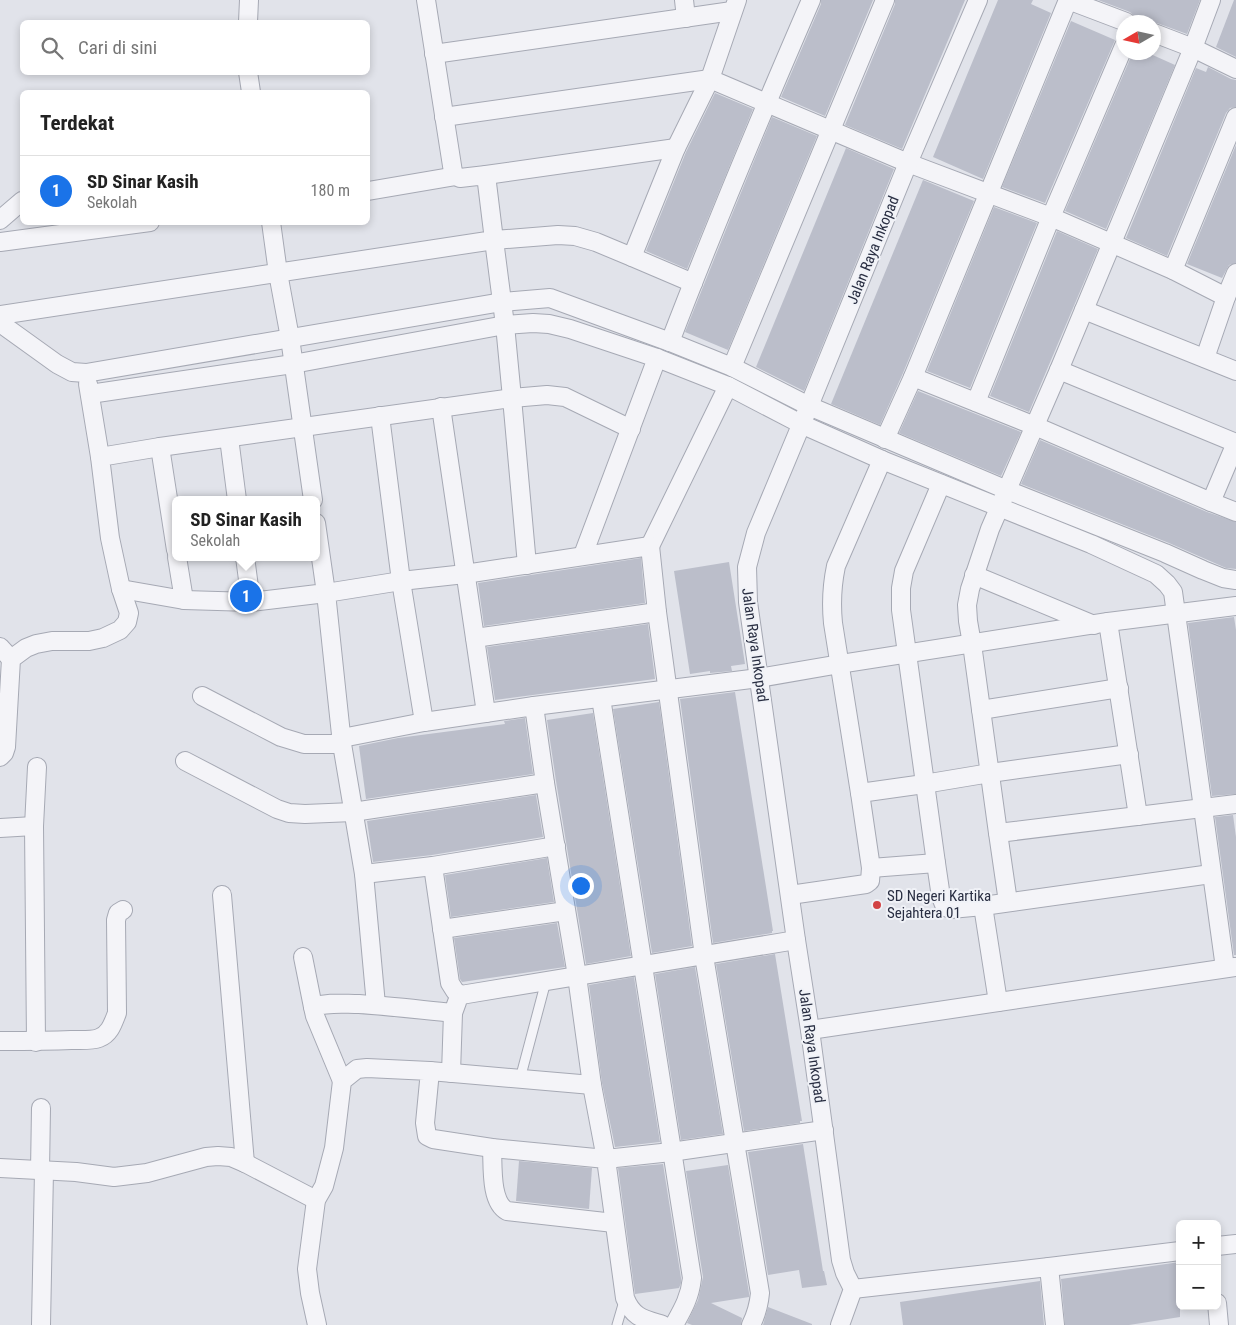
<!DOCTYPE html>
<html lang="id">
<meta charset="utf-8">
<style>
:root{--surface:#fff;--page:#f2f2f2;--text:#222;--muted:#767676;--line:#e0e0e0;--accent:#1a73e8}
body{margin:0;font-family:"Roboto Condensed",sans-serif;background:var(--page);color:var(--text)}
.controls{position:absolute;right:15px;bottom:15px;display:grid;overflow:hidden;border-radius:8px;box-shadow:0 2px 8px #0003}
.controls button{width:45px;height:45px;display:grid;place-items:center;padding:0;border:0;border-bottom:1px solid var(--line);background:var(--surface);color:var(--text);font:25px sans-serif}
.compass{position:absolute;left:1116px;top:15px;width:45px;height:45px;border-radius:50%;background:var(--surface);box-shadow:0 2px 8px #0003;rotate:261deg}
.you{position:absolute;left:580px;top:885px;width:18px;height:18px;margin:-12px;border:4px solid #fff;border-radius:50%;background:#1a73e8;box-shadow:0 0 0 8px #1a73e833}
.badge{display:grid;place-items:center;width:32px;height:32px;border-radius:50%;background:var(--accent);color:#fff;font-size:16px;font-weight:700}
.pin{position:absolute;translate:-50% -50%;border:2px solid #fff;box-shadow:0 1px 5px #0006}
.popup{position:absolute;left:172px;top:496px;width:148px;height:65px;box-sizing:border-box;display:grid;place-content:center;border-radius:8px;background:var(--surface);filter:drop-shadow(0 1px 4px #0005);font-size:16px;white-space:nowrap;color:var(--muted)}
.popup b{font-size:19px;color:var(--text)}
.popup::after{content:'';position:absolute;left:50%;top:100%;margin-left:-10px;border:10px solid transparent;border-top-color:var(--surface)}
.list{margin:0;padding:0;list-style:none}
h2{display:flex;justify-content:space-between;align-items:center;height:65px;margin:0;padding:0 20px;font-size:21px}
h2 small{font-size:16px;font-weight:400;color:var(--muted)}
.list li{display:grid;grid-template-columns:32px 1fr auto;gap:15px;align-items:center;box-sizing:border-box;height:70px;padding:0 20px;border-top:1px solid var(--line)}
.list b{display:block;font-size:19px;white-space:nowrap}
.list p{margin:0;font-size:16px;white-space:nowrap;color:var(--muted)}
.list em{font-size:16px;font-style:normal;color:var(--muted)}
.icon{flex:none;width:28px;height:28px;fill:none;stroke:currentColor;stroke-width:2;stroke-linecap:round;stroke-linejoin:round}
.map{position:relative;flex:none;width:1236px;height:1325px;overflow:hidden}
.search{position:absolute;background:var(--surface);box-shadow:0 2px 8px #0003;left:20px;top:20px;width:350px;height:55px;display:flex;align-items:center;gap:12px;box-sizing:border-box;padding:0 18px;border-radius:8px;color:var(--muted);font-size:19px}
.panel{position:absolute;background:var(--surface);box-shadow:0 2px 8px #0003;left:20px;top:90px;width:350px;height:135px;border-radius:8px}
.map>svg:first-child{display:block}
.building{fill:#bbbeca}
.lines{fill:none;stroke-linecap:round;stroke-linejoin:round}
.lane-casing{stroke:#a6a9b4;stroke-width:11}
.street-casing{stroke:#a6a9b4;stroke-width:20}
.lane{stroke:#f4f4f8;stroke-width:9}
.street{stroke:#f4f4f8;stroke-width:18}
.poi-dot{fill:#d24344;stroke:#f0f2f7;stroke-width:2}
.labels{text-anchor:middle;stroke-width:4;stroke-linejoin:round;paint-order:stroke}
.street-label{font-size:15px;fill:#292e42;stroke:#f0f2f7}
.poi-label{font-size:15px;fill:#292e42;stroke:#f0f2f7;text-anchor:start}
</style>
<div class="map">
<svg width="1236" height="1325" viewBox="0 0 1236 1325">
<rect width="100%" height="100%" fill="#e1e3ea"/>
<!-- building -->
<g class="building">
<path d="M 821,0 L 873,0 L 825,116 L 781,97 L 821,4 Z"/>
<path d="M 895,0 L 965,0 L 902,149 L 845,125 L 895,4 Z"/>
<path d="M 998,0 L 1033,0 L 1031,4 L 1051,13 L 983,179 L 933,157 Z"/>
<path d="M 1098,0 L 1200,0 L 1187,34 L 1157,23 L 1139,22 L 1136,22 L 1134,16 L 1130,12 Z"/>
<path d="M 1234,0 L 1236,0 L 1236,57 L 1216,47 Z"/>
<path d="M 1071,21 L 1115,40 L 1045,203 L 1002,187 Z"/>
<path d="M 1133,52 L 1146,52 L 1175,65 L 1106,229 L 1065,211 Z"/>
<path d="M 1208,67 L 1231,79 L 1236,80 L 1236,107 L 1230,108 L 1226,113 L 1167,256 L 1126,238 L 1196,68 L 1206,72 Z"/>
<path d="M 715,93 L 753,109 L 687,269 L 646,251 L 686,152 Z"/>
<path d="M 772,117 L 817,136 L 728,350 L 685,332 L 731,217 Z"/>
<path d="M 1236,145 L 1236,263 L 1229,265 L 1222,278 L 1187,264 Z"/>
<path d="M 846,148 L 894,169 L 804,391 L 756,367 Z"/>
<path d="M 923,180 L 974,201 L 903,373 L 880,425 L 831,404 Z"/>
<path d="M 994,207 L 1037,223 L 970,388 L 927,371 Z"/>
<path d="M 1057,231 L 1098,249 L 1029,412 L 990,396 Z"/>
<path d="M 918,391 L 1021,432 L 1001,476 L 899,433 Z"/>
<path d="M 1040,440 L 1207,512 L 1236,522 L 1236,569 L 1226,568 L 1169,543 L 1021,484 Z"/>
<path d="M 641,558 L 645,603 L 484,626 L 478,583 Z"/>
<path d="M 729,562 L 745,664 L 731,666 L 732,671 L 710,673 L 710,671 L 690,674 L 674,571 Z"/>
<path d="M 1234,617 L 1236,630 L 1236,794 L 1212,796 L 1188,623 Z"/>
<path d="M 648,624 L 655,679 L 495,700 L 487,647 Z"/>
<path d="M 735,692 L 773,931 L 772,931 L 772,933 L 713,943 L 680,699 Z"/>
<path d="M 659,702 L 692,946 L 652,953 L 613,709 Z"/>
<path d="M 593,713 L 631,956 L 586,964 L 556,781 L 547,720 Z"/>
<path d="M 525,718 L 533,774 L 366,799 L 359,746 L 398,738 L 505,724 L 504,721 Z"/>
<path d="M 536,795 L 543,837 L 432,855 L 373,862 L 367,821 Z"/>
<path d="M 1233,815 L 1236,837 L 1236,955 L 1234,955 L 1215,817 Z"/>
<path d="M 547,858 L 554,902 L 451,917 L 445,875 Z"/>
<path d="M 557,923 L 565,967 L 462,982 L 460,979 L 454,938 Z"/>
<path d="M 775,954 L 802,1121 L 800,1121 L 800,1123 L 744,1131 L 716,964 Z"/>
<path d="M 695,967 L 723,1134 L 681,1140 L 655,974 Z"/>
<path d="M 634,977 L 660,1142 L 615,1147 L 602,1083 L 589,985 Z"/>
<path d="M 803,1144 L 823,1271 L 824,1271 L 827,1285 L 802,1288 L 799,1270 L 768,1275 L 748,1152 Z"/>
<path d="M 519,1161 L 592,1168 L 589,1209 L 516,1201 Z"/>
<path d="M 663,1164 L 681,1278 L 681,1283 L 679,1288 L 635,1294 L 618,1168 Z"/>
<path d="M 728,1165 L 749,1293 L 749,1297 L 711,1303 L 742,1318 L 741,1325 L 692,1325 L 687,1323 L 698,1300 L 703,1277 L 686,1171 Z"/>
<path d="M 1180,1262 L 1180,1317 L 1129,1325 L 1065,1325 L 1061,1279 Z"/>
<path d="M 1040,1281 L 1044,1325 L 903,1325 L 900,1302 Z"/>
<path d="M 768,1307 L 812,1324 L 812,1325 L 763,1325 Z"/>
</g>
<g class="lines">
<!-- lane casing -->
<g class="lane-casing">
<g id="lane">
<path d="M 520,1079 L 546,981"/>
<path d="M 617,1325 L 624,1301"/>
</g>
</g>
<!-- street casing -->
<g class="street-casing">
<g id="street">
<path d="M 684,0 L 686,18"/>
<path d="M 1068,0 L 1126,22"/>
<path d="M 248,22 L 249,0"/>
<path d="M 1154,33 L 1193,48 L 1236,69"/>
<path d="M 434,54 L 732,11"/>
<path d="M 248,72 L 251,92"/>
<path d="M 444,117 L 710,79 L 908,163 L 1051,217 L 1173,270 L 1226,297"/>
<path d="M 486,175 L 676,148"/>
<path d="M 368,191 L 456,176"/>
<path d="M 0,220 L 22,201"/>
<path d="M 271,222 L 278,273 L 290,338 L 313,500"/>
<path d="M 0,242 L 150,222"/>
<path d="M 632,257 L 693,283"/>
<path d="M 1173,270 L 1236,117"/>
<path d="M 1084,310 L 1236,371"/>
<path d="M 0,315 L 494,240 L 486,175 L 460,178 L 456,176 L 453,172 L 426,0"/>
<path d="M 0,323 L 57,364 L 72,372 L 86,373 L 502,302 L 550,298 L 670,342 L 732,367 L 809,406 L 1007,490 L 1165,553 L 1203,570 L 1223,578 L 1236,580"/>
<path d="M 670,342 C 714,227 762,113 811,0"/>
<path d="M 1205,358 L 1226,297 L 1236,273"/>
<path d="M 732,367 L 885,0"/>
<path d="M 1059,370 L 1236,443"/>
<path d="M 913,377 L 1035,426 L 1211,502 L 1236,512"/>
<path d="M 88,384 L 100,457"/>
<path d="M 90,394 L 293,364 L 505,325 L 533,323 L 549,324 L 570,329 L 657,358 L 728,386 L 801,424 L 882,460 L 1091,544 L 1156,574 L 1167,584 L 1173,592 L 1203,808 L 1225,968"/>
<path d="M 976,402 L 1051,217 L 1124,46"/>
<path d="M 441,407 L 486,713"/>
<path d="M 380,416 L 401,581 L 424,722"/>
<path d="M 631,429 L 565,397 L 547,395 L 512,398 L 505,325 L 494,240 L 558,235 L 575,236 L 596,242 L 632,257 L 676,148 L 710,79 L 737,0"/>
<path d="M 229,438 L 237,500"/>
<path d="M 885,439 L 913,377 L 1068,0"/>
<path d="M 160,447 L 176,550"/>
<path d="M 941,484 L 904,571 L 901,588 L 901,610 L 936,863 L 941,897 L 945,907 L 951,909 L 983,906 L 1211,874"/>
<path d="M 1211,502 L 1236,443"/>
<path d="M 650,546 L 728,386"/>
<path d="M 583,555 L 657,358"/>
<path d="M 177,557 L 184,600"/>
<path d="M 245,557 L 251,602"/>
<path d="M 974,575 L 1094,625"/>
<path d="M 121,589 L 184,600 L 251,602 L 326,593 L 316,523"/>
<path d="M 1108,622 L 1138,816"/>
<path d="M 475,638 L 657,612"/>
<path d="M 0,647 L 11,659"/>
<path d="M 202,696 L 281,737 L 304,744 L 342,744"/>
<path d="M 601,698 L 692,1278 C 690,1297 683,1309 674,1325"/>
<path d="M 534,706 L 759,678 L 840,664 L 1108,622 L 1236,606"/>
<path d="M 981,710 L 1119,688"/>
<path d="M 342,738 L 424,722 L 534,706 L 545,783 L 577,976 L 592,1085 L 606,1159 L 671,1152 L 824,1130"/>
<path d="M 0,757 L 4,753 L 6,747 L 11,659 L 26,648 L 36,644 L 52,641 L 89,641 L 103,638 L 120,630 L 127,622 L 129,613 L 121,589 L 110,538 L 100,457 L 160,447 L 512,398 L 527,565"/>
<path d="M 185,761 L 277,809 L 289,813 L 305,814 L 353,812 L 545,783"/>
<path d="M 860,793 L 833,623 C 831,603 832,585 836,566 L 882,460"/>
<path d="M 0,828 L 34,826"/>
<path d="M 998,833 L 1236,804"/>
<path d="M 433,866 L 450,983 L 455,991 L 461,995 L 796,940"/>
<path d="M 871,868 L 936,863"/>
<path d="M 364,874 L 433,866 L 556,846"/>
<path d="M 222,895 L 245,1163"/>
<path d="M 790,895 L 866,884 L 870,881 L 871,868 L 860,793 L 924,784 L 990,773 L 1129,754"/>
<path d="M 1008,902 L 998,833 L 972,644 L 968,621 L 967,605 L 970,589 L 990,529 L 1059,370 L 1193,48 L 1211,0"/>
<path d="M 983,906 L 998,1002"/>
<path d="M 442,929 L 566,911"/>
<path d="M 303,957 L 313,1007"/>
<path d="M 376,1005 L 364,874 L 342,744 L 326,593 L 401,581 L 465,574 L 650,546 L 657,612 L 704,956 L 760,1293 C 759,1304 756,1315 751,1325"/>
<path d="M 810,1030 L 1235,967"/>
<path d="M 0,1041 C 24,1041 48,1041 71,1040 C 80,1040 91,1041 99,1038 C 110,1034 113,1023 117,1013 L 116,920 L 118,913 L 123,910"/>
<path d="M 36,1042 L 34,826 L 37,767"/>
<path d="M 430,1071 L 592,1085"/>
<path d="M 451,1073 L 453,1013 L 457,1002"/>
<path d="M 342,1081 L 315,1016 L 313,1007 C 328,1002 343,1004 359,1004 C 390,1006 422,1010 453,1013"/>
<path d="M 492,1148 C 493,1165 490,1202 507,1211 L 614,1223"/>
<path d="M 0,1168 L 76,1172 L 114,1177 L 147,1173 L 206,1157 L 218,1156 L 231,1157 L 245,1163 L 316,1200"/>
<path d="M 40,1171 L 41,1108"/>
<path d="M 1217,1246 L 1236,1244"/>
<path d="M 1049,1267 L 1055,1325"/>
<path d="M 853,1289 L 1049,1267 L 1180,1251"/>
<path d="M 1217,1303 L 1219,1325"/>
<path d="M 41,1325 L 44,1171"/>
<path d="M 317,1325 L 310,1293 L 307,1269 L 316,1200 L 324,1186 L 334,1148 L 342,1081 L 357,1069 L 367,1068 L 430,1071 L 425,1123 L 427,1136 L 433,1139 L 492,1148 L 606,1159 L 625,1298 C 633,1318 644,1319 663,1325"/>
<path d="M 840,1325 L 853,1289 L 845,1273 L 841,1260 L 810,1030 L 796,940 L 748,602 L 747,567 L 756,533 L 809,406 L 908,163 L 978,0"/>
</g>
</g>
<!-- lane -->
<use href="#lane" class="lane"/>
<!-- street -->
<use href="#street" class="street"/>
</g>
<!-- markers -->
<circle class="poi-dot" cx="877" cy="905" r="5"/>
<g class="labels">
<!-- street labels -->
<g class="street-label">
<text transform="translate(873 250) rotate(-68)" y="5">Jalan Raya Inkopad</text>
<text transform="translate(755 645) rotate(82)" y="5">Jalan Raya Inkopad</text>
<text transform="translate(812 1046) rotate(82)" y="5">Jalan Raya Inkopad</text>
</g>
<!-- poi labels -->
<g class="poi-label">
<text x="887" y="901">SD Negeri Kartika<tspan x="887" dy="17">Sejahtera 01</tspan></text>
</g>
</g>
</svg>
<div class="controls">
<button>+</button>
<button>−</button>
</div>
<svg class="compass" viewBox="-18 -18 36 36"><path d="M0-13l5 13h-10z" fill="#e53935"/><path d="M0 13l5-13h-10z" fill="#767676"/></svg>
<div class="you"></div>
<div class="pin badge" style="left:246px;top:596px">1</div>
<div class="popup"><b>SD Sinar Kasih</b>Sekolah</div>
<div class="search"><svg class="icon" aria-label="search" viewBox="0 0 24 24"><circle cx="10" cy="10" r="6"/><path d="M15 15l6 6"/></svg>Cari di sini</div>
<section class="panel">
<h2>Terdekat<small></small></h2>
<ul class="list">
<li><span class="badge">1</span><div><b>SD Sinar Kasih</b><p>Sekolah</p></div><em>180 m</em></li>
</ul>
</section>
</div>
